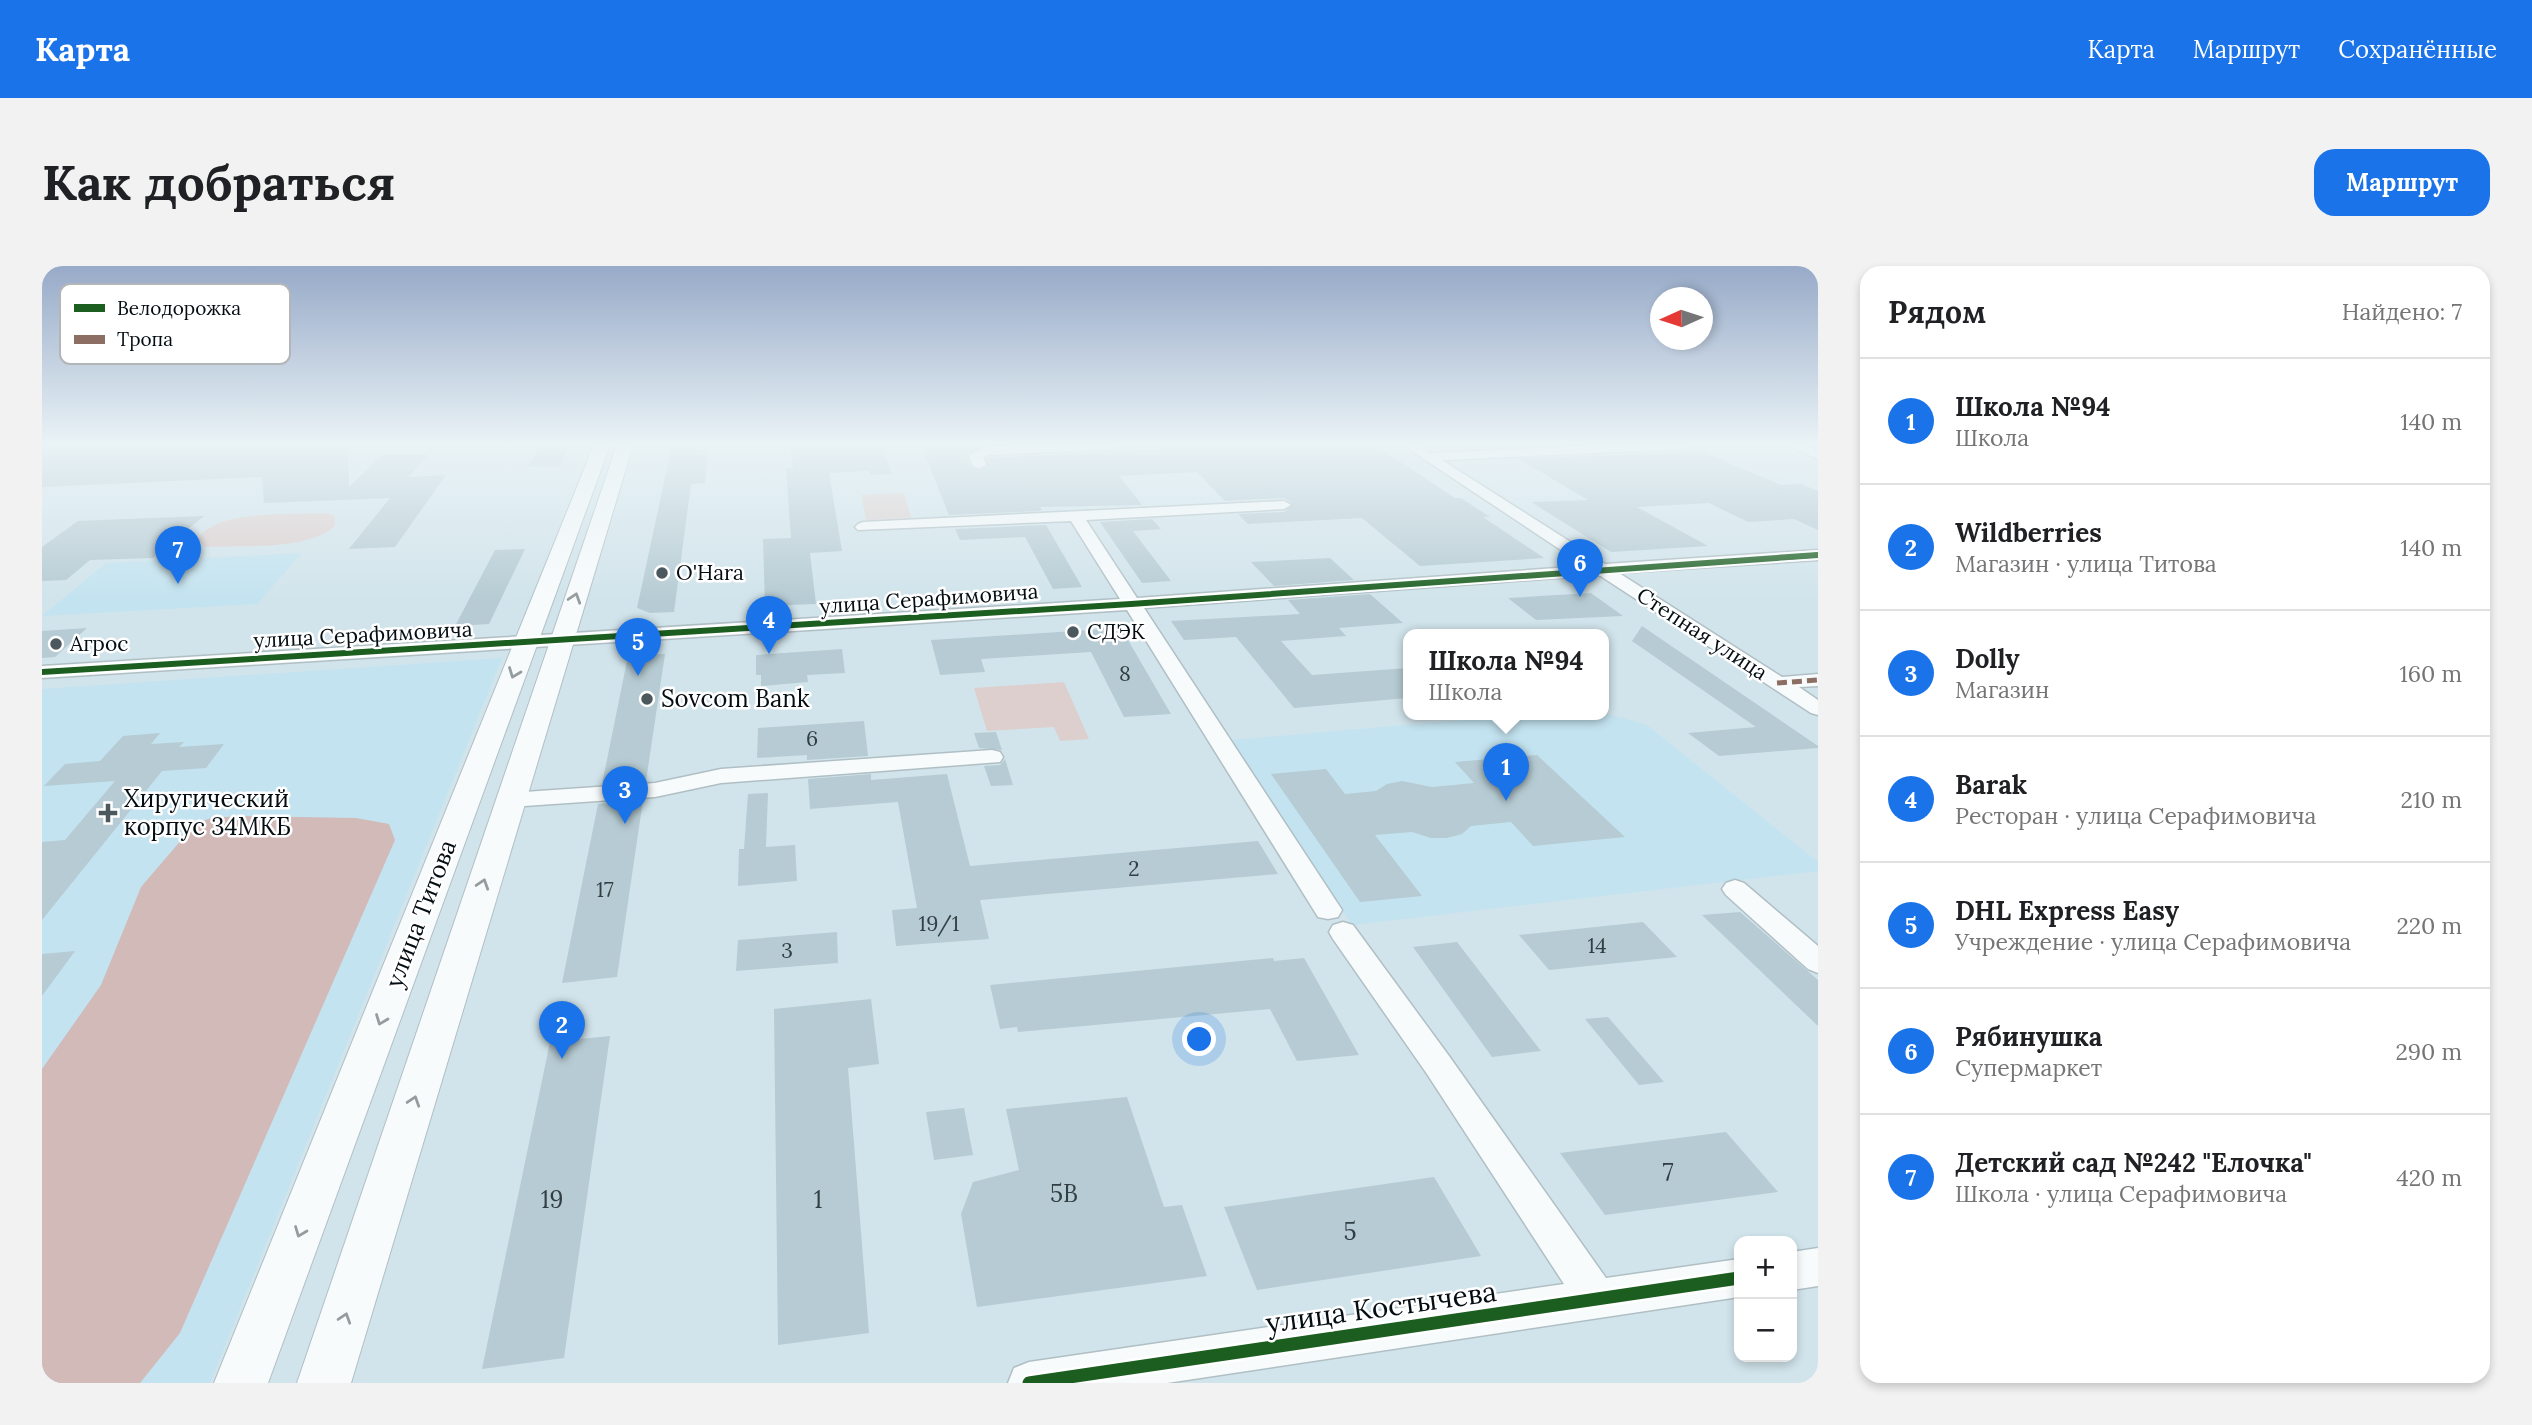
<!DOCTYPE html>
<html lang="ru">
<meta charset="utf-8">
<style>
:root{--surface:#fff;--page:#f2f2f2;--text:#202124;--muted:#757577;--line:#e0e0e0;--accent:#1a73e8}
body{margin:0;font-family:Lora,serif;background:var(--page);color:var(--text)}
.controls{position:absolute;right:21px;bottom:21px;display:grid;overflow:hidden;border-radius:14px;box-shadow:0 4px 10px #0003}
.controls button{width:63px;height:63px;display:grid;place-items:center;padding:0;border:0;border-bottom:2px solid var(--line);background:var(--surface);color:var(--text);font:35px sans-serif}
.compass{position:absolute;left:1608px;top:21px;width:63px;height:63px;border-radius:50%;background:var(--surface);box-shadow:0 4px 10px #0003;rotate:267deg}
.you{position:absolute;left:1158px;top:774px;width:24px;height:24px;margin:-18px;border:5px solid #fff;border-radius:50%;background:#1a73e8;box-shadow:0 0 0 10px #1a73e833}
.badge{display:grid;place-items:center;width:46px;height:46px;border-radius:50%;background:var(--accent);color:#fff;font-size:23px;font-weight:700}
.pin{position:absolute;translate:-50% -58px;filter:drop-shadow(0 2px 4px #0008)}
.pin::after{content:'';position:absolute;top:37px;width:24px;height:21px;background:inherit;clip-path:polygon(0 0,100% 0,50% 100%)}
.popup{position:absolute;left:1361px;top:363px;width:206px;height:91px;box-sizing:border-box;display:grid;place-content:center;border-radius:14px;background:var(--surface);filter:drop-shadow(0 2px 5px #0005);font-size:23px;white-space:nowrap;color:var(--muted)}
.popup b{font-size:26px;color:var(--text)}
.popup::after{content:'';position:absolute;left:50%;top:100%;margin-left:-14px;border:14px solid transparent;border-top-color:var(--surface)}
.list{margin:0;padding:0;list-style:none}
h2{display:flex;justify-content:space-between;align-items:center;height:91px;margin:0;padding:0 28px;font-size:30px}
h2 small{font-size:23px;font-weight:400;color:var(--muted)}
.list li{display:grid;grid-template-columns:46px 1fr auto;gap:21px;align-items:center;box-sizing:border-box;height:126px;padding:0 28px;border-top:2px solid var(--line)}
.list b{display:block;font-size:26px;white-space:nowrap}
.list p{margin:0;font-size:23px;white-space:nowrap;color:var(--muted)}
.list em{font-size:23px;font-style:normal;color:var(--muted)}
.map{position:relative;flex:none;width:1776px;height:1117px;overflow:hidden;border-radius:21px}
header{display:flex;align-items:center;gap:42px;box-sizing:border-box;height:98px;padding:0 35px;background:var(--accent);color:#fff}
header strong{font-size:33px}
nav{display:flex;gap:38px;margin-inline-start:auto;font-size:24px}
.intro{display:flex;align-items:center;justify-content:space-between;box-sizing:border-box;height:168px;padding:0 42px}
h1{margin:0;font-size:49px}
.button{padding:18px 32px;border-radius:21px;background:var(--accent);color:#fff;font-size:24px;font-weight:700}
main{display:flex;gap:42px;padding:0 42px}
aside{flex:1;background:var(--surface);border-radius:21px;box-shadow:0 4px 10px #0003}
.map>svg:first-child{display:block}
.built{fill:#c3e3f0}
.green{fill:#ddcfce}
.forest{fill:#d2bab8}
.building{fill:#b6cbd3}
.lines{fill:none;stroke-linecap:round;stroke-linejoin:round}
.minor-casing{stroke:#b0bfc4;stroke-width:3}
.major-casing{stroke:#b0bfc4;stroke-width:2}
.minor{fill:#f8fbfc;fill-rule:evenodd}
.major{fill:#f8fbfc;fill-rule:evenodd}
.quiet{stroke:#8d6e63;stroke-width:5;stroke-dasharray:10 5;stroke-linecap:butt}
.cycleway-far2-casing{stroke:#fff;stroke-width:8}
.cycleway-far1-casing{stroke:#fff;stroke-width:10}
.cycleway-casing{stroke:#fff;stroke-width:18}
.cycleway-far2{stroke:#1b5e20;stroke-width:5}
.cycleway-far1{stroke:#1b5e20;stroke-width:6}
.cycleway{stroke:#1b5e20;stroke-width:13}
.oneway{stroke:#969c9e}
.poi-dot{fill:#4b585e;stroke:#fff;stroke-width:2.5}
.labels{text-anchor:middle;stroke-width:5;stroke-linejoin:round;paint-order:stroke}
.far-poi-label{font-size:21px;fill:#030d12;stroke:#fff;text-anchor:start}
.far-street-label{font-size:21px;fill:#030d12;stroke:#fff}
.number-label{font-size:21px;fill:#313e43}
.poi-label{font-size:24px;fill:#030d12;stroke:#fff;text-anchor:start}
.street-label{font-size:24px;fill:#030d12;stroke:#fff}
.near-number-label{font-size:24px;fill:#313e43}
.near-street-label{font-size:28px;fill:#030d12;stroke:#fff}
.key{fill:#fff;stroke:#b3b6b8;stroke-width:2}
.key-label{font-size:19px;fill:#030d12}
</style>
<header>
<strong>Карта</strong>
<nav><a>Карта</a><a>Маршрут</a><a>Сохранённые</a></nav>
</header>
<div class="intro"><h1>Как добраться</h1><a class="button">Маршрут</a></div>
<main>
<div class="map">
<svg width="1776" height="1117" viewBox="0 0 1776 1117">
<rect width="100%" height="100%" fill="#d1e4eb"/>
<!-- built -->
<g class="built">
<path d="M 260,287 L 215,338 L 0,350 L 64,297 Z"/>
<path d="M 460,392 L 168,1117 L 0,1117 L 0,423 Z"/>
<path d="M 1562,447 L 1605,459 L 1776,596 L 1776,605 L 1310,659 L 1189,474 L 1478,449 Z"/>
</g>
<!-- green -->
<g class="green">
<path d="M 862,227 L 869,252 L 824,254 L 819,229 Z"/>
<path d="M 285,247 L 293,251 L 293,260 C 265,285 200,279 163,281 L 156,273 C 174,243 252,249 285,247 Z"/>
<path d="M 1022,416 L 1047,473 L 1018,475 L 1012,461 L 945,465 L 932,422 Z"/>
</g>
<!-- forest -->
<path class="forest" d="M 198,550 L 314,552 L 347,558 L 353,574 L 138,1067 L 98,1117 L 0,1117 L 0,803 L 59,719 L 99,621 L 153,558 L 169,552 Z"/>
<!-- building -->
<g class="building">
<path d="M 59,179 L 306,179 L 307,221 L 340,189 L 387,188 L 366,211 L 404,209 L 353,281 L 307,283 L 348,232 L 222,237 L 220,211 L 0,221 L 0,181 Z"/>
<path d="M 498,179 L 528,179 L 518,200 L 486,201 Z"/>
<path d="M 630,179 L 655,179 L 655,184 L 666,183 L 663,217 L 649,218 L 632,346 L 608,347 L 595,342 Z"/>
<path d="M 748,179 L 840,179 L 850,208 L 828,209 L 827,205 L 787,207 L 800,285 L 768,287 L 774,338 L 723,340 L 721,273 L 749,272 L 744,202 L 751,202 Z"/>
<path d="M 879,179 L 944,179 L 925,188 L 927,200 L 936,205 L 945,201 L 944,193 L 947,192 L 1188,179 L 1282,179 L 1285,182 L 1333,179 L 1413,232 L 1419,232 L 1448,251 L 1441,251 L 1502,292 L 1378,300 L 1320,252 L 1206,258 L 1196,248 L 1242,246 L 1251,238 L 1242,232 L 1183,235 L 1155,206 L 1077,210 L 1100,239 L 998,241 L 1000,244 L 996,245 L 907,249 Z"/>
<path d="M 1658,185 L 1739,219 L 1759,218 L 1776,225 L 1776,264 L 1752,253 L 1706,256 L 1667,237 L 1595,241 L 1666,280 L 1569,286 L 1489,236 L 1546,234 L 1477,193 Z"/>
<path d="M 162,250 L 111,292 L 48,294 L 24,314 L 0,315 L 0,281 L 36,255 Z"/>
<path d="M 1110,253 L 1119,263 L 1091,265 L 1129,315 L 1100,317 L 1058,256 Z"/>
<path d="M 1004,259 L 1040,321 L 1011,323 L 983,271 L 918,274 L 913,263 Z"/>
<path d="M 483,283 L 447,358 L 413,360 L 453,284 Z"/>
<path d="M 1288,292 L 1312,314 L 1232,320 L 1209,296 Z"/>
<path d="M 1549,327 L 1581,350 L 1494,354 L 1466,332 Z"/>
<path d="M 1328,328 L 1361,357 L 1297,362 L 1304,370 L 1239,375 L 1270,409 L 1366,402 L 1366,432 L 1252,442 L 1194,371 L 1142,374 L 1129,355 L 1258,348 L 1246,334 Z"/>
<path d="M 1600,360 L 1776,480 L 1776,482 L 1677,490 L 1646,467 L 1714,461 L 1590,375 Z"/>
<path d="M 45,362 L 13,391 L 0,392 L 0,365 Z"/>
<path d="M 1079,362 L 1129,448 L 1082,451 L 1049,386 L 939,393 L 943,406 L 898,409 L 889,374 Z"/>
<path d="M 800,383 L 803,407 L 765,409 L 766,416 L 719,420 L 719,409 L 714,409 L 714,389 Z"/>
<path d="M 623,388 L 604,515 L 560,518 L 586,390 Z"/>
<path d="M 822,455 L 826,490 L 765,494 L 765,489 L 715,492 L 716,462 Z"/>
<path d="M 954,466 L 960,484 L 937,482 L 932,467 Z"/>
<path d="M 118,467 L 109,478 L 142,476 L 137,481 L 182,478 L 164,502 L 120,505 L 0,654 L 0,576 L 23,574 L 73,515 L 2,520 L 23,498 L 58,495 L 81,470 Z"/>
<path d="M 1495,489 L 1583,571 L 1491,580 L 1469,556 L 1429,560 L 1420,568 L 1405,572 L 1389,572 L 1370,566 L 1333,569 L 1380,630 L 1318,636 L 1229,508 L 1284,503 L 1303,528 L 1334,525 L 1345,518 L 1360,515 L 1390,521 L 1432,517 L 1413,496 Z"/>
<path d="M 963,493 L 971,519 L 949,520 L 942,500 L 958,499 Z"/>
<path d="M 829,508 L 829,514 L 905,508 L 928,600 L 1216,575 L 1236,608 L 938,634 L 947,673 L 854,680 L 850,644 L 875,642 L 856,536 L 768,543 L 766,513 Z"/>
<path d="M 726,527 L 724,581 L 753,579 L 755,615 L 696,620 L 697,583 L 702,583 L 706,528 Z"/>
<path d="M 601,534 L 575,711 L 520,717 L 556,538 Z"/>
<path d="M 1698,646 L 1776,714 L 1776,760 L 1660,649 Z"/>
<path d="M 1601,656 L 1635,691 L 1507,704 L 1477,669 Z"/>
<path d="M 795,666 L 796,697 L 694,705 L 696,674 Z"/>
<path d="M 1415,676 L 1499,785 L 1450,791 L 1371,681 Z"/>
<path d="M 33,685 L 0,730 L 0,688 Z"/>
<path d="M 1231,692 L 1232,695 L 1262,692 L 1317,789 L 1255,795 L 1228,743 L 976,766 L 975,761 L 958,763 L 948,719 Z"/>
<path d="M 829,733 L 837,798 L 806,802 L 827,1067 L 736,1079 L 732,743 Z"/>
<path d="M 1566,751 L 1622,816 L 1597,819 L 1543,753 Z"/>
<path d="M 568,770 L 522,1092 L 440,1103 L 508,776 Z"/>
<path d="M 1085,831 L 1122,941 L 1140,939 L 1165,1010 L 935,1041 L 919,948 L 931,916 L 977,904 L 964,843 Z"/>
<path d="M 922,842 L 931,889 L 892,894 L 884,846 Z"/>
<path d="M 1684,866 L 1736,926 L 1563,949 L 1518,887 Z"/>
<path d="M 1392,911 L 1439,990 L 1215,1024 L 1182,941 Z"/>
</g>
<g class="lines">
<!-- minor casing -->
<g class="minor-casing">
<g id="minor">
<path d="M 995,179 L 1077,179 L 1071,183 L 947,189 L 941,191 L 944,199 L 937,203 L 930,199 L 927,189 L 945,181 Z"/>
<path d="M 1361,179 L 1375,179 L 1388,187 L 1566,179 L 1649,179 L 1643,183 L 1400,194 L 1563,298 L 1776,284 L 1776,294 L 1577,307 L 1740,411 L 1776,408 L 1776,420 L 1757,421 L 1776,434 L 1776,449 L 1769,447 L 1557,309 L 1102,342 L 1300,644 L 1296,651 L 1286,653 L 1276,651 L 1085,344 L 0,412 L 0,400 L 1078,333 L 1029,255 L 816,264 L 813,261 L 816,258 L 821,256 L 1242,235 L 1249,239 L 1242,243 L 1044,254 L 1095,332 L 1543,300 Z"/>
<path d="M 1745,179 L 1762,179 L 1776,184 L 1776,193 Z"/>
<path d="M 950,484 L 958,486 L 961,491 L 958,496 L 679,517 L 613,531 L 468,541 L 460,539 L 456,534 L 460,529 L 468,527 L 613,517 L 679,503 Z"/>
<path d="M 1693,614 L 1702,617 L 1776,680 L 1776,707 L 1766,703 L 1684,629 L 1680,623 L 1684,617 Z"/>
<path d="M 1301,656 L 1311,659 L 1407,790 L 1564,1012 L 1697,993 L 1697,1031 L 1125,1117 L 966,1117 L 972,1102 L 987,1096 L 1522,1018 L 1385,808 L 1291,673 L 1287,666 L 1291,659 Z"/>
<path d="M 1776,982 L 1776,1020 L 1750,1024 L 1750,986 Z"/>
</g>
</g>
<!-- major casing -->
<g class="major-casing">
<g id="major">
<path d="M 552,179 L 568,179 L 226,1117 L 172,1117 Z"/>
<path d="M 575,179 L 591,179 L 309,1117 L 255,1117 Z"/>
</g>
</g>
<!-- minor -->
<use href="#minor" class="minor"/>
<!-- major -->
<use href="#major" class="major"/>
<!-- quiet -->
<path class="quiet" d="M 1735,417 L 1776,414"/>
<!-- cycleway-far2 casing -->
<g class="cycleway-far2-casing">
<path id="cycleway-far2" d="M 1749,291 L 1776,289"/>
</g>
<!-- cycleway-far1 casing -->
<g class="cycleway-far1-casing">
<path id="cycleway-far1" d="M 0,406 L 1089,338 L 1776,289"/>
</g>
<!-- cycleway casing -->
<g class="cycleway-casing">
<path id="cycleway" d="M 987,1117 L 1697,1012"/>
</g>
<!-- cycleway-far2 -->
<use href="#cycleway-far2" class="cycleway-far2"/>
<!-- cycleway-far1 -->
<use href="#cycleway-far1" class="cycleway-far1"/>
<!-- cycleway -->
<use href="#cycleway" class="cycleway"/>
</g>
<!-- one-way arrows -->
<defs><path id="oneway-chevron" d="M-2-3.5L2.5 0L-2 3.5" fill="none" stroke-width="1.6" stroke-linecap="round" stroke-linejoin="round" transform="scale(1.75)"/></defs>
<g class="oneway">
<use href="#oneway-chevron" transform="translate(533 332) rotate(-72)"/>
<use href="#oneway-chevron" transform="translate(472 407) rotate(111)"/>
<use href="#oneway-chevron" transform="translate(441 618) rotate(-72)"/>
<use href="#oneway-chevron" transform="translate(339 754) rotate(111)"/>
<use href="#oneway-chevron" transform="translate(372 835) rotate(-72)"/>
<use href="#oneway-chevron" transform="translate(258 966) rotate(111)"/>
<use href="#oneway-chevron" transform="translate(303 1052) rotate(-72)"/>
</g>
<!-- sky -->
<linearGradient id="sky" x2="0" y2="1"><stop stop-color="#97aac8"/><stop offset="0.53" stop-color="#eaf3f6"/><stop offset="1" stop-color="#eaf3f6" stop-opacity="0"/></linearGradient>
<rect width="1776" height="335" fill="url(#sky)"/>
<!-- markers -->
<g class="poi-dot">
<circle cx="620" cy="307" r="7"/>
<circle cx="1031" cy="366" r="7"/>
<circle cx="14" cy="378" r="7"/>
<circle cx="605" cy="433" r="7"/>
<path d="M62.5 536.5h7v7h7v7h-7v7h-7v-7h-7v-7h7z"/>
</g>
<g class="labels">
<!-- far-poi labels -->
<g class="far-poi-label">
<text x="634" y="314">O'Hara</text>
<text x="1045" y="373">СДЭК</text>
<text x="28" y="385">Агрос</text>
</g>
<!-- far-street labels -->
<g class="far-street-label">
<text transform="translate(887 333) rotate(-4)" y="7">улица Серафимовича</text>
<text transform="translate(1660 368) rotate(33)" y="7">Степная улица</text>
<text transform="translate(321 369) rotate(-3)" y="7">улица Серафимовича</text>
</g>
<!-- number labels -->
<g class="number-label">
<text x="1083" y="415">8</text>
<text x="770" y="480">6</text>
<text x="1092" y="610">2</text>
<text x="563" y="631">17</text>
<text x="897" y="665">19/1</text>
<text x="1555" y="687">14</text>
<text x="745" y="692">3</text>
</g>
<!-- poi labels -->
<g class="poi-label">
<text x="619" y="441">Sovcom Bank</text>
<text x="82" y="541">Хиругический<tspan x="82" dy="28">корпус 34МКБ</tspan></text>
</g>
<!-- street labels -->
<g class="street-label">
<text transform="translate(379 648) rotate(-69)" y="8">улица Титова</text>
</g>
<!-- near-number labels -->
<g class="near-number-label">
<text x="1626" y="915">7</text>
<text x="1022" y="936">5В</text>
<text x="510" y="942">19</text>
<text x="776" y="942">1</text>
<text x="1308" y="974">5</text>
</g>
<!-- near-street labels -->
<g class="near-street-label">
<text transform="translate(1339 1041) rotate(-8)" y="10">улица Костычева</text>
</g>
</g>
<!-- legend -->
<rect x="18" y="18" width="230" height="80" rx="10" class="key"/>
<rect x="32" y="38" width="31" height="8" fill="#1b5e20"/>
<rect x="32" y="69" width="31" height="9" fill="#8d6e63"/>
<g class="key-label">
<text x="75" y="49">Велодорожка</text>
<text x="75" y="80">Тропа</text>
</g>
</svg>
<div class="controls">
<button>+</button>
<button>−</button>
</div>
<svg class="compass" viewBox="-18 -18 36 36"><path d="M0-13l5 13h-10z" fill="#e53935"/><path d="M0 13l5-13h-10z" fill="#757577"/></svg>
<div class="you"></div>
<div class="pin badge" style="left:1464px;top:535px">1</div>
<div class="popup"><b>Школа №94</b>Школа</div>
<div class="pin badge" style="left:520px;top:793px">2</div>
<div class="pin badge" style="left:583px;top:558px">3</div>
<div class="pin badge" style="left:727px;top:388px">4</div>
<div class="pin badge" style="left:596px;top:410px">5</div>
<div class="pin badge" style="left:1538px;top:331px">6</div>
<div class="pin badge" style="left:136px;top:318px">7</div>
</div>
<aside>
<h2>Рядом<small>Найдено: 7</small></h2>
<ul class="list">
<li><span class="badge">1</span><div><b>Школа №94</b><p>Школа</p></div><em>140 m</em></li>
<li><span class="badge">2</span><div><b>Wildberries</b><p>Магазин · улица Титова</p></div><em>140 m</em></li>
<li><span class="badge">3</span><div><b>Dolly</b><p>Магазин</p></div><em>160 m</em></li>
<li><span class="badge">4</span><div><b>Barak</b><p>Ресторан · улица Серафимовича</p></div><em>210 m</em></li>
<li><span class="badge">5</span><div><b>DHL Express Easy</b><p>Учреждение · улица Серафимовича</p></div><em>220 m</em></li>
<li><span class="badge">6</span><div><b>Рябинушка</b><p>Супермаркет</p></div><em>290 m</em></li>
<li><span class="badge">7</span><div><b>Детский сад №242 &quot;Елочка&quot;</b><p>Школа · улица Серафимовича</p></div><em>420 m</em></li>
</ul>
</aside>
</main>
